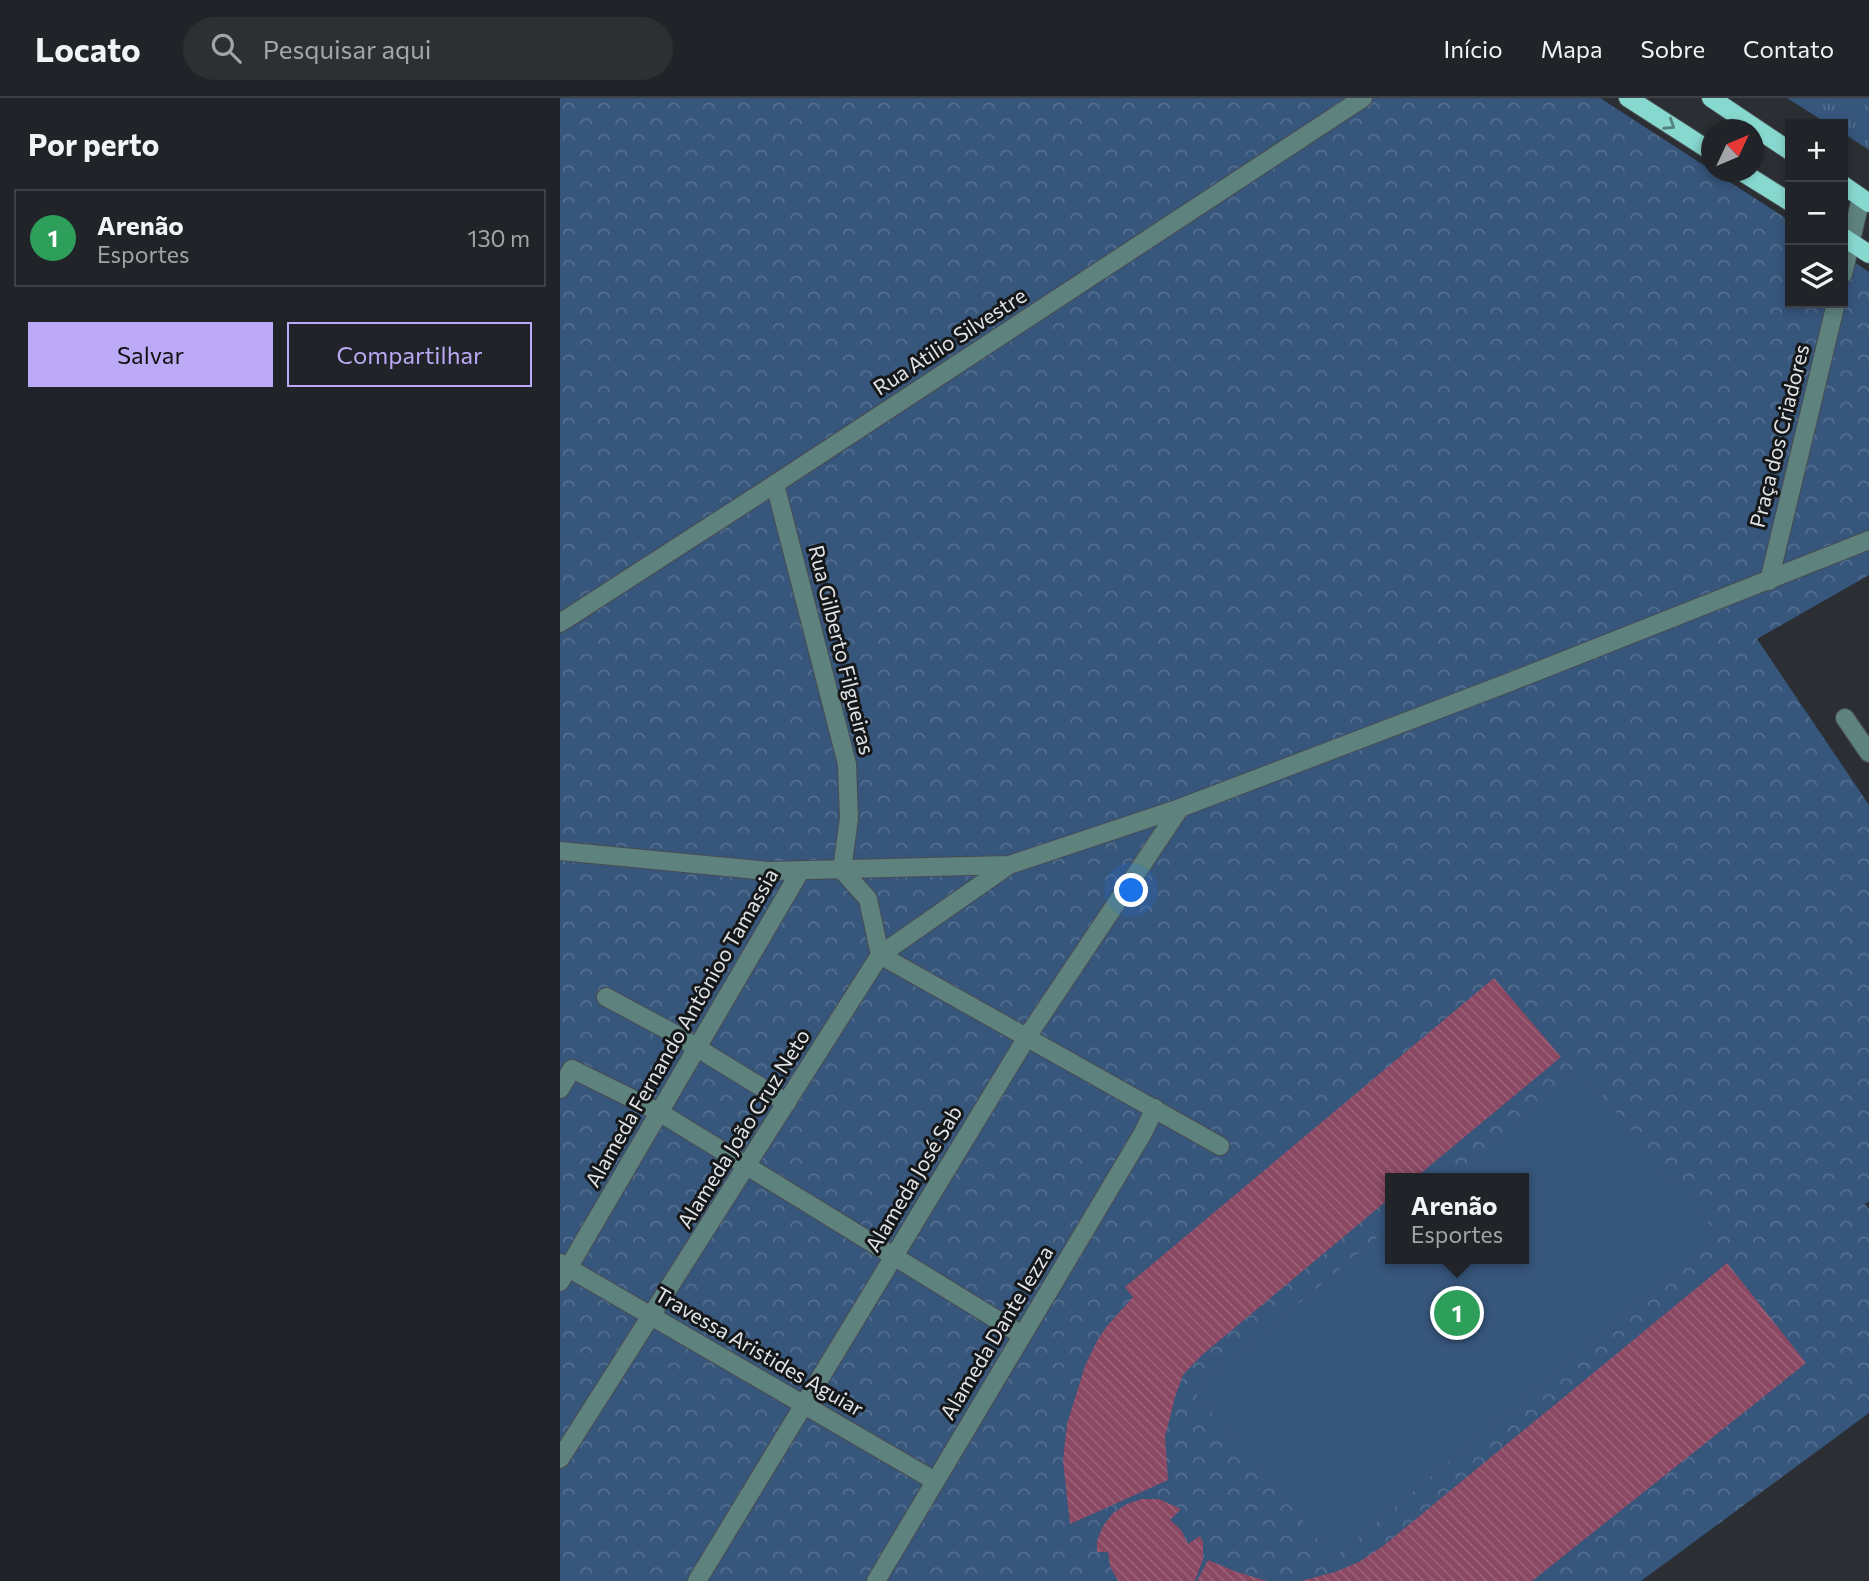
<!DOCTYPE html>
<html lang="pt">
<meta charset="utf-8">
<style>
:root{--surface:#202327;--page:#2d2f33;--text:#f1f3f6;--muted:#a2a4a7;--line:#3d4044;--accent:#bcaaf6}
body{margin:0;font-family:Commissioner,sans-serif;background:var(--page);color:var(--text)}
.controls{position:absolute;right:21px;top:21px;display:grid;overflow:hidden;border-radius:0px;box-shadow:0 4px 10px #0003}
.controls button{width:63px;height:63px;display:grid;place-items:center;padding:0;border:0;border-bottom:2px solid var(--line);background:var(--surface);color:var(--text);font:35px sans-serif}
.compass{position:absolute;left:1141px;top:21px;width:63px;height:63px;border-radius:50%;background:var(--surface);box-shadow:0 4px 10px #0003;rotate:46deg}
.you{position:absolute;left:572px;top:793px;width:24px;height:24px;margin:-18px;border:5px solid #fff;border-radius:50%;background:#1a73e8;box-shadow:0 0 0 10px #1a73e833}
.badge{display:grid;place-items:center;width:46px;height:46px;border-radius:50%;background:var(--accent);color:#fff;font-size:23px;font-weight:700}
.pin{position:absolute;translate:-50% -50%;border:4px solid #fff;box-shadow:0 2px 7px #0006}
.popup{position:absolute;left:825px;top:1075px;width:144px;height:91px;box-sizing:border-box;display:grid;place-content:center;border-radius:0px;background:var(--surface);filter:drop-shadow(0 2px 5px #0005);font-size:23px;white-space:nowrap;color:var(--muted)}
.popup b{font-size:26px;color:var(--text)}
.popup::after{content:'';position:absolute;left:50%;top:100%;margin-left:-14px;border:14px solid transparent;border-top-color:var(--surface)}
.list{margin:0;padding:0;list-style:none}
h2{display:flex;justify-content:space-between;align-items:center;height:91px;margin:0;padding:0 28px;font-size:30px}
h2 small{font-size:23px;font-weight:400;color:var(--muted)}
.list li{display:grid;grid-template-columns:46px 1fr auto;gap:21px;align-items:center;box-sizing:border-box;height:98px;margin:0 14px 14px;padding:0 14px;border:2px solid var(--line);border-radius:0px}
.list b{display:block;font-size:26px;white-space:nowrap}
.list p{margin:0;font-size:23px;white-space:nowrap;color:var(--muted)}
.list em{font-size:23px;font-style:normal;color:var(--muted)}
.actions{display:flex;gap:14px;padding:21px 28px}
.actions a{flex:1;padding:16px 0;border:2px solid var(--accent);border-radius:0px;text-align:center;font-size:24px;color:var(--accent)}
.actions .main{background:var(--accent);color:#111}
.icon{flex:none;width:38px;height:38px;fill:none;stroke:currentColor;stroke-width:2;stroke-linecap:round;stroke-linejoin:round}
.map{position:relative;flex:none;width:1309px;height:1483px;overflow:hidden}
header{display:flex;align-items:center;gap:42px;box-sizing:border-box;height:98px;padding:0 35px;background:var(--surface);border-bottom:2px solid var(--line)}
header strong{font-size:33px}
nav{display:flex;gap:38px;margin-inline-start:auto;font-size:24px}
.search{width:490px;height:63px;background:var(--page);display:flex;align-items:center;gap:18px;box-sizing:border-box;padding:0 24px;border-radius:38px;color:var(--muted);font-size:26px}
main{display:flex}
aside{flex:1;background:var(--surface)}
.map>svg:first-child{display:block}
.grass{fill:url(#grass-tufts)}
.park{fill:url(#park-crowns);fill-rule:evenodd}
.pitch{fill:#37567c}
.building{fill:url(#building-back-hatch)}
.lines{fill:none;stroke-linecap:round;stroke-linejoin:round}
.minor-casing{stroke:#484c51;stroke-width:20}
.major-casing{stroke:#484c51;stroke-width:20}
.minor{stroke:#5e837f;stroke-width:18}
.major{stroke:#87d9d0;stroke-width:18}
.oneway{stroke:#54827e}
.labels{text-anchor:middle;stroke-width:6;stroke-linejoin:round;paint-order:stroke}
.street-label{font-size:21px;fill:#e1e3e7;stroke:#151719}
</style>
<header>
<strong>Locato</strong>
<div class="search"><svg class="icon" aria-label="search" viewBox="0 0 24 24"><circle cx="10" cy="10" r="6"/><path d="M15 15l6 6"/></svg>Pesquisar aqui</div>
<nav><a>Início</a><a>Mapa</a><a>Sobre</a><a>Contato</a></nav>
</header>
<main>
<aside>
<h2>Por perto<small></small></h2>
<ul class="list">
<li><span class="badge" style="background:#2e9e5b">1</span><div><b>Arenão</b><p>Esportes</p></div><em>130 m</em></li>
</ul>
<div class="actions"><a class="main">Salvar</a><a>Compartilhar</a></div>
</aside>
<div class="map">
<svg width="1309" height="1483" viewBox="0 0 1309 1483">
<defs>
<pattern id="grass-tufts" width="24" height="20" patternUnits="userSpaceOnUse" patternTransform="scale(1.75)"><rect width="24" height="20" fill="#37567c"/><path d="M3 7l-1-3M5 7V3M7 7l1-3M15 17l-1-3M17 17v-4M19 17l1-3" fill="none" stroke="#546e8f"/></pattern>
<pattern id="park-crowns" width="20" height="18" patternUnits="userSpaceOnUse" patternTransform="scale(1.75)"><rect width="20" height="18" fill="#37567c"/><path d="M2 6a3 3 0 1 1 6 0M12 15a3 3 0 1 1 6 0" fill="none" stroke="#546e8f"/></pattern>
<pattern id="building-back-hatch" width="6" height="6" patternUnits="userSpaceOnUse" patternTransform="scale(1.75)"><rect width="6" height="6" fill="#8b4862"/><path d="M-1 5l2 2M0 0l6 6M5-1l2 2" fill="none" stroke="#9b6278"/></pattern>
</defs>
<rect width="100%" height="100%" fill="#2b2f34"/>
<!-- grass -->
<path class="grass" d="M 1227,0 L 1309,0 L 1309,52 L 1283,35 L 1283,26 L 1268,26 Z"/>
<!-- park -->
<path class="park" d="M 0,0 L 1040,0 L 1230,123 L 1230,205 L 1283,205 L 1283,157 L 1309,174 L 1309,477 L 1197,541 L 1309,707 L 1309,1103 L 1305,1106 L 1309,1111 L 1309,1315 L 1081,1483 L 0,1483 ZM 830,1080 L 964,1080 L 964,1161 L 830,1161 Z"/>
<!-- pitch -->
<path class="pitch" d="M 1020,971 L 1159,1137 L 774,1460 L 634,1293 L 830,1129 L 830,1161 L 964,1161 L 964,1080 L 889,1080 Z"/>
<!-- building -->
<g class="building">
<path d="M 934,880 L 1001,959 L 855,1080 L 830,1080 L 830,1100 L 642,1257 L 623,1277 L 615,1299 L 605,1339 L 608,1382 L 510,1426 L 503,1363 L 507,1326 L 525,1268 L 537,1243 L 547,1228 L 573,1199 L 565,1189 Z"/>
<path d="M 1167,1165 L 1246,1265 L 972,1483 L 741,1483 L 775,1474 L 799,1464 L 823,1448 Z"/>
<path d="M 582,1401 L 599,1401 L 621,1411 L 610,1422 L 621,1432 L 628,1446 L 640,1438 L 643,1444 L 643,1461 L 635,1483 L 558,1483 L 550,1468 L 548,1454 L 537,1454 L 537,1443 L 543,1428 L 553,1415 L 567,1406 Z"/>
<path d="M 648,1462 L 677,1474 L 707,1483 L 637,1483 Z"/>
</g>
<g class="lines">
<!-- minor casing -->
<g class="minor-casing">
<g id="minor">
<path d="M 1283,176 L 1301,100"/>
<path d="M 215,386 L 287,666 L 289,720 L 282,772 L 308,801 L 320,857 L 660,1048"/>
<path d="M 1209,483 L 1276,205"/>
<path d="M 0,525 L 215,386 L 803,0"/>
<path d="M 1285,620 L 1309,655"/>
<path d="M 0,753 L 208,773 L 449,767 L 620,710 L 950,584 L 1309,442"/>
<path d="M 46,899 L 113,935 L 227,1005"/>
<path d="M 0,991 L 12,971 L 99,1014 L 462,1237"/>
<path d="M 0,1165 L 375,1383"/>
<path d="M 0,1184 L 241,772"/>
<path d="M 0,1361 L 320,857 L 449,767"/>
<path d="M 137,1483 L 467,939 L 620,710"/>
<path d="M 316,1483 L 583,1035 L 595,1010"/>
</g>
</g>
<!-- major casing -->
<g class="major-casing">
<g id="major">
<path d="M 1068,0 L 1152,54"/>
<path d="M 1151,0 L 1230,53"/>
<path d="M 1182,74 L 1230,104"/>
<path d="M 1283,87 L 1309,105"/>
<path d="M 1283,139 L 1309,156"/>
</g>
</g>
<!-- minor -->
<use href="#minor" class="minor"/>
<!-- major -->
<use href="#major" class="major"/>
</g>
<!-- one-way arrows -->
<defs><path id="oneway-chevron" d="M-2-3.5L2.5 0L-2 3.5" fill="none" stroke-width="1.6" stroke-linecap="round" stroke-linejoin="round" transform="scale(1.75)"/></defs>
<use class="oneway" href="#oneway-chevron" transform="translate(1110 27) rotate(33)"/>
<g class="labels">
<!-- street labels -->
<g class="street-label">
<text transform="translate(390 244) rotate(-33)" y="7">Rua Atilio Silvestre</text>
<text transform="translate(1220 338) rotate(-76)" y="7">Praça dos Criadores</text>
<text transform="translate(281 552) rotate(76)" y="7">Rua Gilberto Filgueiras</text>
<text transform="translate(122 930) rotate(-60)" y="7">Alameda Fernando Antônioo Tamassia</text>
<text transform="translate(184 1031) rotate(-58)" y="7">Alameda João Cruz Neto</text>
<text transform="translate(354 1081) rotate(-59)" y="7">Alameda José Sab</text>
<text transform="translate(437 1235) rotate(-59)" y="7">Alameda Dante Iezza</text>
<text transform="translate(199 1254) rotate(30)" y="7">Travessa Aristides Aguiar</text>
</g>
</g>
</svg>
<div class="controls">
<button>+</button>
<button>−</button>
<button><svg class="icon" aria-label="layers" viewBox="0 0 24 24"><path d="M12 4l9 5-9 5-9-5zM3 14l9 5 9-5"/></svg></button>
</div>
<svg class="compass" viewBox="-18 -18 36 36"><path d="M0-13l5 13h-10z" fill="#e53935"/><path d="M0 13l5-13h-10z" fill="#a2a4a7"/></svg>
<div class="you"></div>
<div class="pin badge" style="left:897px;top:1215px;background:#2e9e5b">1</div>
<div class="popup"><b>Arenão</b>Esportes</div>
</div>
</main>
